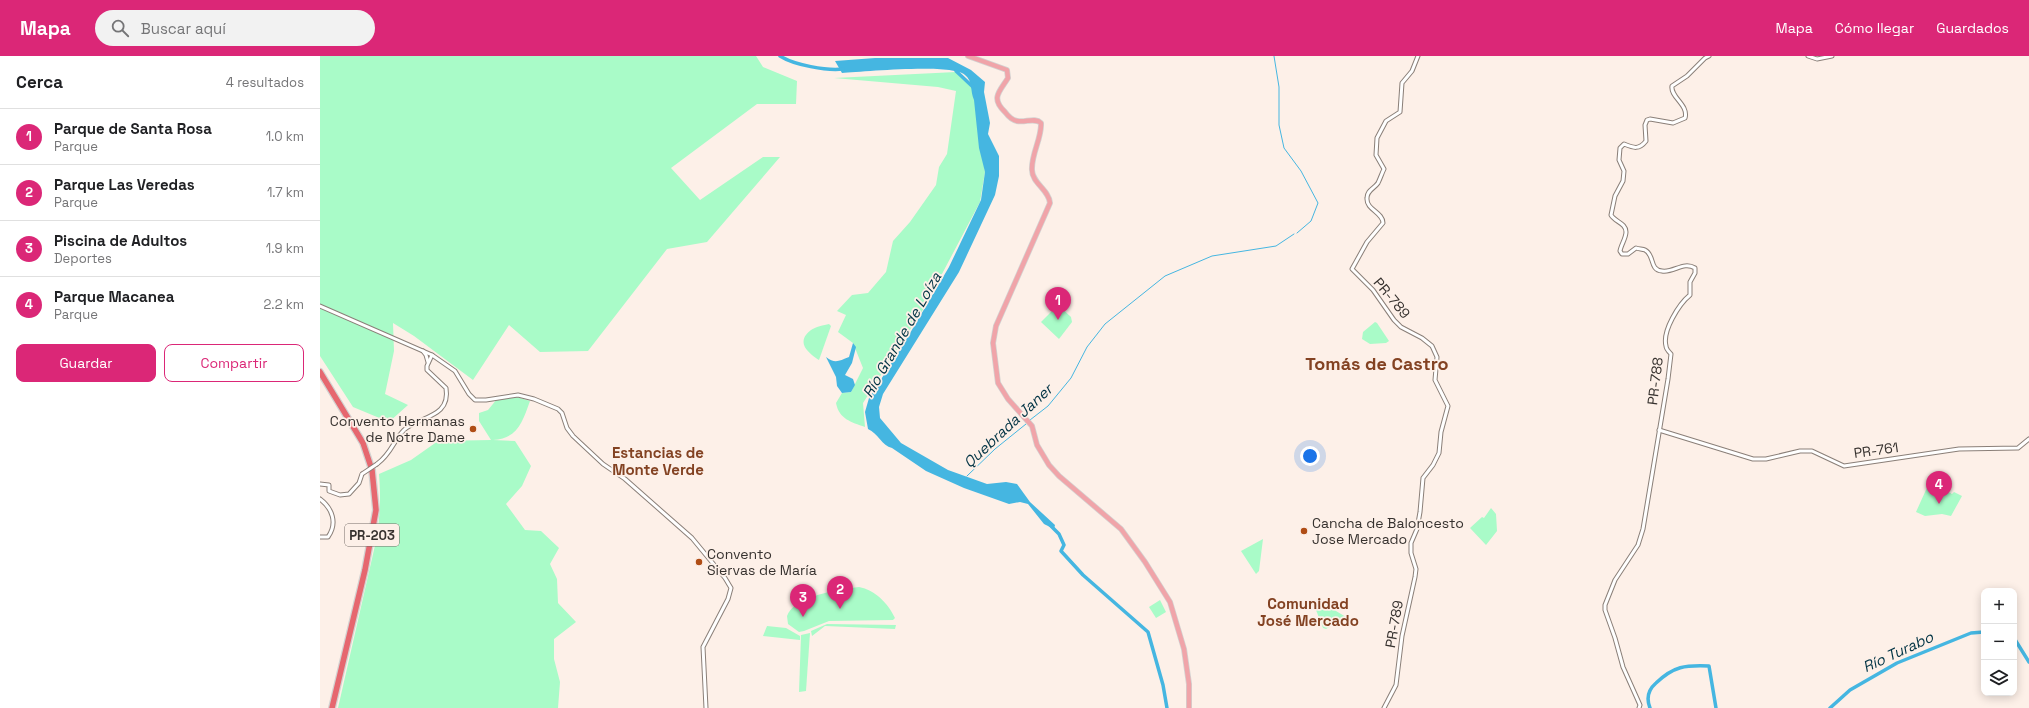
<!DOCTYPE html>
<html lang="es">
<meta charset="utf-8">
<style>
:root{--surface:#fff;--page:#f2f2f2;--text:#202124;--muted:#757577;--line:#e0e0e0;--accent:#db2777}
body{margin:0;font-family:"Space Grotesk",sans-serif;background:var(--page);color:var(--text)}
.controls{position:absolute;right:12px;bottom:12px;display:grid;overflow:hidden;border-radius:8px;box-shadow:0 2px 10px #0003}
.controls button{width:36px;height:36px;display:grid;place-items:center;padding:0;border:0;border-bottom:1px solid var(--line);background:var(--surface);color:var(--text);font:20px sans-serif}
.you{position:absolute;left:990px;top:400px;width:14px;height:14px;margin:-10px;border:3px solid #fff;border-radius:50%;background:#1a73e8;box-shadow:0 0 0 6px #1a73e833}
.badge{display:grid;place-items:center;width:26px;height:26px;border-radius:50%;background:var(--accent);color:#fff;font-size:13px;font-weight:700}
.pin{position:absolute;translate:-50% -33px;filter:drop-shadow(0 1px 2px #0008)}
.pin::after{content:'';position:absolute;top:21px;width:14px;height:12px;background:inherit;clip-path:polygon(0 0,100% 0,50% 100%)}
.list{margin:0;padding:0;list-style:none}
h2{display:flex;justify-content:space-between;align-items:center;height:52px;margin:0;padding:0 16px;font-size:17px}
h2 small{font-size:13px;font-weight:400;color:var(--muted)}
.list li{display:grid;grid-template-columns:26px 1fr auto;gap:12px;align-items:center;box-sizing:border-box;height:56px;padding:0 16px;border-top:1px solid var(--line)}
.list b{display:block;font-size:15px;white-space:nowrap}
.list p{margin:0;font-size:13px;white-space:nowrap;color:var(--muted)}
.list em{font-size:13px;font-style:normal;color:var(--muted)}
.actions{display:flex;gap:8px;padding:12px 16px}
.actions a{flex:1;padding:9px 0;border:1px solid var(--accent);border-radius:8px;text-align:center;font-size:14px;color:var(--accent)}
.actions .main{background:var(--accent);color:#fff}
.icon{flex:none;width:22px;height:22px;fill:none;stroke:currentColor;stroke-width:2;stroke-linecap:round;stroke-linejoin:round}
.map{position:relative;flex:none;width:1709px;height:652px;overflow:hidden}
header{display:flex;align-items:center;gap:24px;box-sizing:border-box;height:56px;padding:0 20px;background:var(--accent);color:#fff}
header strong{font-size:19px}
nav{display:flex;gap:22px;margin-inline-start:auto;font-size:14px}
.search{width:280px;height:36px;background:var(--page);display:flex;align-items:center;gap:10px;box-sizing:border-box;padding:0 14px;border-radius:22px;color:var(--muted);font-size:15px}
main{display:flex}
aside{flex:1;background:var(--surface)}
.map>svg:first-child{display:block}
.green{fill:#a9fbc8}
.water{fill:#45b6e1}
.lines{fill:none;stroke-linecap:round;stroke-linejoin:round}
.stream{stroke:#45b6e1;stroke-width:1}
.river{stroke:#45b6e1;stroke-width:3.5}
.minor-casing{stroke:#8a7f78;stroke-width:5}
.major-casing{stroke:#d3d2d1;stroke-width:6}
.highway-casing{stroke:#d3d2d1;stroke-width:8}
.minor{stroke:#fff;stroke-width:3}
.major{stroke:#f0a4a9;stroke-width:4.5}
.highway{stroke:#e6676f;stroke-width:5.5}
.minor-bridge-casing{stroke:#8a7f78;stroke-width:5;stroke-linecap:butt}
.minor-bridge{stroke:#fff;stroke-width:3}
.poi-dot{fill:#b04d15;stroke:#fdf0e8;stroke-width:1.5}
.labels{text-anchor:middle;stroke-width:3.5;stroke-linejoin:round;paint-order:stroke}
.shield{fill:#fdf0e8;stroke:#726b66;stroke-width:1}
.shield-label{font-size:13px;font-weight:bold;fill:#37322f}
.street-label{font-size:14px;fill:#37322f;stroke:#fdf0e8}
.poi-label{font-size:14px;fill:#37322f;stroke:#fdf0e8;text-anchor:start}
.water-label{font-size:15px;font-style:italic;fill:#034;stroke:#fdf0e8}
.neighbourhood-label{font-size:15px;font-weight:bold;fill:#834222;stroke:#fdf0e8}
.district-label{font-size:18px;font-weight:bold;fill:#834222;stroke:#fdf0e8}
</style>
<header>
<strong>Mapa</strong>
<div class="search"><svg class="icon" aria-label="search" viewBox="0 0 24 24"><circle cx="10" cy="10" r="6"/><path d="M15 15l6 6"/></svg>Buscar aquí</div>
<nav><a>Mapa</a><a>Cómo llegar</a><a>Guardados</a></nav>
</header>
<main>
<aside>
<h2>Cerca<small>4 resultados</small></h2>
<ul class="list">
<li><span class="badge">1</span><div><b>Parque de Santa Rosa</b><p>Parque</p></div><em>1.0 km</em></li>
<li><span class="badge">2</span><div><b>Parque Las Veredas</b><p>Parque</p></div><em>1.7 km</em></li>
<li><span class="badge">3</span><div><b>Piscina de Adultos</b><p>Deportes</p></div><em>1.9 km</em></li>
<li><span class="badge">4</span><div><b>Parque Macanea</b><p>Parque</p></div><em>2.2 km</em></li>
</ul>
<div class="actions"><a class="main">Guardar</a><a>Compartir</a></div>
</aside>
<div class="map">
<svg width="1709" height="652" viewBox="0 0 1709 652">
<rect width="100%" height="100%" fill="#fdf0e8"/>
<!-- green -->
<g class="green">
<path d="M 0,0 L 436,0 L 443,11 L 477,25 L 476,48 L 437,48 L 351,112 L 380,144 L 443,101 L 460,101 L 387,186 L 347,193 L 268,295 L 220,296 L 189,269 L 153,324 L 94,280 L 73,267 L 74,295 L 65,338 L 88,349 L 69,366 L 33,351 L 0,300 Z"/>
<path d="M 636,16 L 653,31 L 665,116 L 660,146 L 604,252 L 543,347 L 545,371 C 531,366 519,363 516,347 L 522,337 L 531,336 L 543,312 L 533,287 L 518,276 L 526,259 L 517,255 L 532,239 L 548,237 L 566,216 L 573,185 L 590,166 L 616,129 L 619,111 L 627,98 L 636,35 L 618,31 L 514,22 Z"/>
<path d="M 738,249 L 751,261 L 752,266 L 739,283 L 721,266 Z"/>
<path d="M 1055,266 L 1057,267 L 1069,285 L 1066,287 L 1050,288 L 1042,283 L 1043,276 Z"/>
<path d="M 509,268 L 511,270 L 499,304 C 488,297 475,286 491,274 C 495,271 504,269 509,268 Z"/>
<path d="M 197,341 L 210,345 C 202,367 198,382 173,384 L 195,385 L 211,410 L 202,430 L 186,448 L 205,474 L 221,475 L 239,492 L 230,508 L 237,523 L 238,547 L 256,566 L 234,583 L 234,603 L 240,626 L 238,652 L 18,652 L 56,485 C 60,462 61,442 59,418 L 91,404 L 118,385 L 171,384 L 159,365 L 159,357 L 168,354 L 177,343 Z"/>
<path d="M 1610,425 L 1632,438 L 1634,436 L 1642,440 L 1631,460 L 1622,458 L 1605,460 L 1596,456 Z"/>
<path d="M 1171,452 L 1176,458 L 1177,475 L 1166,489 L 1150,472 L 1162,461 L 1164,462 Z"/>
<path d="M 943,483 L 939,515 L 936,518 L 921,495 Z"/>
<path d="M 539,531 C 555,534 568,547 575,562 L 573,564 L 509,565 L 484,575 L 479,576 L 468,568 L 467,560 C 474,540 520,533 539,531 Z"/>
<path d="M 840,544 L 846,556 L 836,562 L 829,551 Z"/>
<path d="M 1001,546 L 1026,561 L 1006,573 L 1003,572 L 996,554 Z"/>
<path d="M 507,568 L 576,569 L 575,573 L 505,570 L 492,580 L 491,575 Z"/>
<path d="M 447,570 L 466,572 L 480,580 L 480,584 L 443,580 Z"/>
<path d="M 490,577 L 486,635 L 479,636 L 481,579 Z"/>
</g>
<!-- water -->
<g class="water">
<path d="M 555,2 L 628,2 L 651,14 L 665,26 L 664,36 L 670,67 L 668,78 L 679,100 L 679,120 L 675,139 L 639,216 L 563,338 L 559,351 L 560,362 L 581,387 L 628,414 L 667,428 L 686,426 L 697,428 L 710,446 L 735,469 L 734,473 L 724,468 L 708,448 L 700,446 L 689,448 L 644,432 L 606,415 L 572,392 C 562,390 558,377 548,373 L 545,356 L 549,342 L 583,289 L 629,211 L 661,144 L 665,116 L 659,92 L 654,44 C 650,35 653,25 645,19 C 631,7 543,16 522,17 L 515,5 Z"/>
<path d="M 533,287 L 536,291 L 532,307 L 525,319 L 533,323 L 535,329 L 531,336 L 522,337 L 517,330 L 516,321 L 506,301 C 515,308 519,305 529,301 Z"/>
</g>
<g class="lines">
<!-- stream -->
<g class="stream">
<path d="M 954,0 L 959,31 L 959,69 L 964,92 L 981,115 L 998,147 L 991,165 L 977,177"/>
<path d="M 710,364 L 728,350 L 751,322 L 767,291 L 785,268 L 845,220 L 892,200 L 956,190 L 974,178"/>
<path d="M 647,420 L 675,393 L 706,368"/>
</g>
<!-- river -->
<g class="river">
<path d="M 460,0 C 474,9 507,15 523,13"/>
<path d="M 636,15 L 653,31"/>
<path d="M 730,469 L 739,478 L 744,489 L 741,495 L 763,519 L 828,576 L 843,629 L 847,652"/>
<path d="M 1694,582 L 1709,606"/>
<path d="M 1330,652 C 1326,642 1328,634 1336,627 C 1354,610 1365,609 1389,610 L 1396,652"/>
<path d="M 1510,652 L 1530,634 L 1577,607 L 1651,577 L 1664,576"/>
</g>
<!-- minor casing -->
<g class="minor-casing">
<g id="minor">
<path d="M 1488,0 L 1497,3 L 1512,0"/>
<path d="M 0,250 L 112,299 L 135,315 L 149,338 L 155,344 L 166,344 L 198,339 L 214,343 L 238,353 L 242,357 L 247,372 L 253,380 L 283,408 L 305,423 L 372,482 L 405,522 L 411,532 L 408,543 L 383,591 L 386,652"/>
<path d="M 103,295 L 106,299 L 108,306"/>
<path d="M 1339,374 L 1433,403 L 1446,403 L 1480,395 L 1492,395 L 1524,410 L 1639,393 L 1698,392 L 1709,383"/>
<path d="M 57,408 C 72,397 73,385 84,374 C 99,360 131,362 126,332 L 107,314 L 107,310 L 112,299"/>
<path d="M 0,428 L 9,429 L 9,435 L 20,439 L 29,438 L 39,427 L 42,418"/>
<path d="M 0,443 C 12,452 18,467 8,481 L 0,481"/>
<path d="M 1064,652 L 1076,629 L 1082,580 L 1095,521 L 1096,513 L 1091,497 L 1091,487 L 1097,473 L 1100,456 L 1103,422 L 1113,409 L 1119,397 L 1121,376 L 1128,350 L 1115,324 L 1117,301 L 1112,290 L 1102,282 L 1081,271 L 1074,264 L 1053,234 L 1032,213 L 1047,186 L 1063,167 C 1063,156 1046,154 1047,142 C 1047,134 1054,133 1058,127 C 1060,123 1062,117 1064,113 L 1056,99 L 1057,82 L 1066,65 L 1080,56 L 1082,27 L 1092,15 L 1098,0"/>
<path d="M 1319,652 L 1320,649 L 1303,611 L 1295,582 L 1285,554 L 1285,549 L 1295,524 L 1318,489 L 1323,473 L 1348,323 L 1351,298 C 1349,296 1346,293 1346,290 C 1342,275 1359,248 1370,239 L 1370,226 L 1375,217 L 1375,212 C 1363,205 1354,217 1342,215 C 1329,214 1335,199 1325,194 C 1323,193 1319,193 1316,192 L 1308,198 L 1302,198 L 1300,195 C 1301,189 1306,182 1306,176 C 1306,167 1295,166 1291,159 L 1295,140 L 1303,125 L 1304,115 L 1299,104 L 1300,92 L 1304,88 C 1314,92 1319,94 1326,85 L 1325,69 L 1327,64 L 1330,63 L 1353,67 L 1365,62 C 1369,49 1350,41 1352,30 L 1367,20 L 1385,2 L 1389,0"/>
</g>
</g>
<!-- major casing -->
<g class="major-casing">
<path id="major" d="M 648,0 L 687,14 L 688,22 C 680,35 670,42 685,56 C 688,60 692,64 697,65 C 705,67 715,61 721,67 C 722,82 711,98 712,114 C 712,127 729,134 730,147 L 676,270 L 673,287 L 678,327 L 688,343 L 712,370 L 717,389 L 729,409 L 739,420 L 801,473 L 825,506 L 850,546 L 864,593 L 869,628 L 869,652"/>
</g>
<!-- highway casing -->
<g class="highway-casing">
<path id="highway" d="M 0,316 L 43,387 L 52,414 L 56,454 L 45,514 L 12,652"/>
</g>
<!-- minor -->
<use href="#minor" class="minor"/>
<!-- major -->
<use href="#major" class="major"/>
<!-- highway -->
<use href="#highway" class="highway"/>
<!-- minor-bridge casing -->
<g class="minor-bridge-casing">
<path id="minor-bridge" d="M 42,418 L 57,408"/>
</g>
<!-- minor-bridge -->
<use href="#minor-bridge" class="minor-bridge"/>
</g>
<!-- markers -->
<g class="poi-dot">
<circle cx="153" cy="373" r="4"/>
<circle cx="984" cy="475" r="4"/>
<circle cx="379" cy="506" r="4"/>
</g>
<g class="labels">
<!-- shield labels -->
<rect class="shield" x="25" y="468" width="54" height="22" rx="3"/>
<g class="shield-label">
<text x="52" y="484">PR-203</text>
</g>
<!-- street labels -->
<g class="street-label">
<text transform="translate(1072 242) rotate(50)" y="5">PR-789</text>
<text transform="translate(1335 325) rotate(-83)" y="5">PR-788</text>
<text transform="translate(1556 394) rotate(-8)" y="5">PR-761</text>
<text transform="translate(1074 568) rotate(-80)" y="5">PR-789</text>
</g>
<!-- poi labels -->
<g class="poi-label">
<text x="145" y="370" text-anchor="end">Convento Hermanas<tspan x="145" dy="16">de Notre Dame</tspan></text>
<text x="992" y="472">Cancha de Baloncesto<tspan x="992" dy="16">Jose Mercado</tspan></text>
<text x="387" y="503">Convento<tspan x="387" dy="16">Siervas de María</tspan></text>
</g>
<!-- water labels -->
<g class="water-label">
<text transform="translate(582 279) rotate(-60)" y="5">Río Grande de Loíza</text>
<text transform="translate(688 370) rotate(-43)" y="5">Quebrada Janer</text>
<text transform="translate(1578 596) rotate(-25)" y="5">Río Turabo</text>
</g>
<!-- neighbourhood labels -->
<g class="neighbourhood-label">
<text x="338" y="402">Estancias de<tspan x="338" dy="17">Monte Verde</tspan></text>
<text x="988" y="553">Comunidad<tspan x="988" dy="17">José Mercado</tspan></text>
</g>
<!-- district labels -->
<g class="district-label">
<text x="1057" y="314">Tomás de Castro</text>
</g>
</g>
</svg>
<div class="controls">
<button>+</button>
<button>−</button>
<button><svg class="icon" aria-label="layers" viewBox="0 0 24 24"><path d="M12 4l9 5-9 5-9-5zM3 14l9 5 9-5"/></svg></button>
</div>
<div class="you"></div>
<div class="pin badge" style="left:738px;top:264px">1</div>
<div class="pin badge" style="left:520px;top:553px">2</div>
<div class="pin badge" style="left:483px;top:561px">3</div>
<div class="pin badge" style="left:1619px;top:448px">4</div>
</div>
</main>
